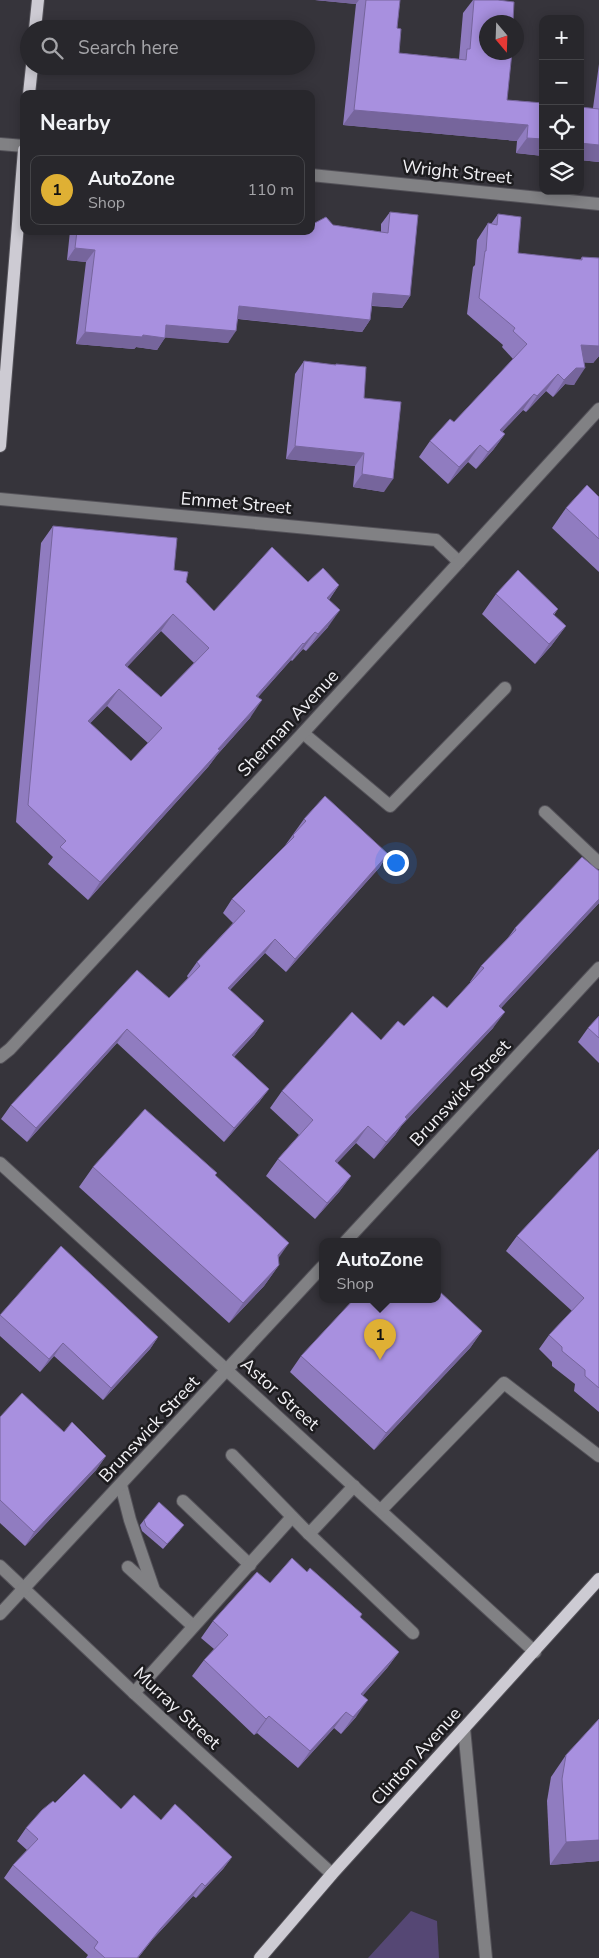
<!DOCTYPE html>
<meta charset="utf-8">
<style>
:root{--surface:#28272c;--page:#302f34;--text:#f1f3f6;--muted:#a5a5a9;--line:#444448;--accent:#dfb034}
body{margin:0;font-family:"Nunito Sans",sans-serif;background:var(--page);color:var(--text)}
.controls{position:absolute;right:15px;top:15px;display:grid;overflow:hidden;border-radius:10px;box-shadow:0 2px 12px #0003}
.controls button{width:45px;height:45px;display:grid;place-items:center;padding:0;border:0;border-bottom:1px solid var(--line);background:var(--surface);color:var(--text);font:25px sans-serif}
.compass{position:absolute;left:479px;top:15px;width:45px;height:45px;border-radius:50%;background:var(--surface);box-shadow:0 2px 12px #0003;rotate:161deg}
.you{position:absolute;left:395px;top:862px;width:18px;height:18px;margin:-12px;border:4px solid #fff;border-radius:50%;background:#1a73e8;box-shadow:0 0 0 8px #1a73e833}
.badge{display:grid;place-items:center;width:32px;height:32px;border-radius:50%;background:var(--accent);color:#111;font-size:16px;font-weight:700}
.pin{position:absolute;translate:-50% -41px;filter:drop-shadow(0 1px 2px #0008)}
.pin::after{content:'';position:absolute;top:26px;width:18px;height:15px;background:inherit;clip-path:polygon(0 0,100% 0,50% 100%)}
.popup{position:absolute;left:319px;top:1238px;width:122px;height:65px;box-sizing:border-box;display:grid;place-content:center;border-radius:10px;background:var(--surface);filter:drop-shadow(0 1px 4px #0005);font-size:16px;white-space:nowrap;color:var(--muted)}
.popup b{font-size:19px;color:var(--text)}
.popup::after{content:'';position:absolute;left:50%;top:100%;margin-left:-10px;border:10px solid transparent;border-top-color:var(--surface)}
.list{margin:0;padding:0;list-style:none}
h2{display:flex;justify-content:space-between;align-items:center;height:65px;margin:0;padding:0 20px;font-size:21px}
h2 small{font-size:16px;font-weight:400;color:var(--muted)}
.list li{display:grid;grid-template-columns:32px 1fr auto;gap:15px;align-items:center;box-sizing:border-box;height:70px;margin:0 10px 10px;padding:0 10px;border:1px solid var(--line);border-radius:10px}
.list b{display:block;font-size:19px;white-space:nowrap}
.list p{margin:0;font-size:16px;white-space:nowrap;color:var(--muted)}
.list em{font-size:16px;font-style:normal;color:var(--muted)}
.icon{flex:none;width:28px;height:28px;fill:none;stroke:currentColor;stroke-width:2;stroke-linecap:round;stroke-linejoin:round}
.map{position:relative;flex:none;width:599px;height:1958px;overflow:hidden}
.search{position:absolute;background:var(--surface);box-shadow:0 2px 12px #0003;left:20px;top:20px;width:295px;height:55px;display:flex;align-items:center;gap:12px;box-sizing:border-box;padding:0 18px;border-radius:28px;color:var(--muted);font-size:19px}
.panel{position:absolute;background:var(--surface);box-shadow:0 2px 12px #0003;left:20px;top:90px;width:295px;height:145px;border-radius:10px}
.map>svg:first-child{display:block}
.green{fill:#554774}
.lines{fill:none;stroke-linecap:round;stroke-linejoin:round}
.minor-casing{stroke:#545259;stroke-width:14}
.major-casing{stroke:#545259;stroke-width:14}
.minor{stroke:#818184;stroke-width:12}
.major{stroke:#cdcbd3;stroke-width:12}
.wall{fill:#907cc0;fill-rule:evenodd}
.shaded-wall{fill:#76659c}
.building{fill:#a890df;stroke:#76659c;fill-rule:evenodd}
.labels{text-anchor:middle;stroke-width:5;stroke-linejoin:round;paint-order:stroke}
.street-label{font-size:18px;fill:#f2f1f5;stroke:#1d1c1f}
</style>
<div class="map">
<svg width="599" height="1958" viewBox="0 0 599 1958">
<rect width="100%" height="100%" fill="#36343b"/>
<!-- green -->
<path class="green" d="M 411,1911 L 437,1921 L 439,1958 L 368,1958 Z"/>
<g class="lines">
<!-- minor casing -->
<g class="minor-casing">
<g id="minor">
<path d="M 0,144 L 24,146"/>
<path d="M 311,175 L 599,204"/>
<path d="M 0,499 L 436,540 L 459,562"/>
<path d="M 303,733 L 390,806 L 505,688"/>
<path d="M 545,812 L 599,863"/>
<path d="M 0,1057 L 10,1049 L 303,733 L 599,409"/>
<path d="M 0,1163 L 535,1652"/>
<path d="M 346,1241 L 599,968"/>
<path d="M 232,1455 L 309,1534 L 354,1486"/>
<path d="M 121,1485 L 130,1520 L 154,1590"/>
<path d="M 183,1501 L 250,1565"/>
<path d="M 381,1510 L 504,1383 L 599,1456"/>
<path d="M 309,1534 L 413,1633"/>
<path d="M 0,1566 L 134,1693 L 332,1874"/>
<path d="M 128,1567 L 193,1626"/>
<path d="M 0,1614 L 322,1267"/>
<path d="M 134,1693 L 292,1517"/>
<path d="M 464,1728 L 486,1958"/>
</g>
</g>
<!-- major casing -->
<g class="major-casing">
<g id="major">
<path d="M 35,29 L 38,0"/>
<path d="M 29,94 L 32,66"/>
<path d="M 0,446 L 24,150"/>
<path d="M 260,1958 L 332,1874 L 599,1579"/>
</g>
</g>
<!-- minor -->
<use href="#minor" class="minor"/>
<!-- major -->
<use href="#major" class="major"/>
</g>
<!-- wall -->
<g class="wall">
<path d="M 315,0 L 400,0 L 397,28 L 399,53 L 459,59 L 463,13 L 473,0 L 498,0 L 507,100 L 543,103 L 543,156 L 516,153 L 517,141 L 343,125 L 356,4 Z"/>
<path d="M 599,64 L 599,162 L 580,160 L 593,108 Z"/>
<path d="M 390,212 L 410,296 L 402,308 L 372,306 L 370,320 L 362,332 L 238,319 L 228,343 L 165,337 L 157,350 L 136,347 L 134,349 L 76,344 L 86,262 L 67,260 L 70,231 L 311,231 L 333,225 L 381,232 L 381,224 Z"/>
<path d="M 498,214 L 518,253 L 580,260 L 582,257 L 599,258 L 599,356 L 593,363 L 584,362 L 574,385 L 565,384 L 553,397 L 546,391 L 526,412 L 523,410 L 502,432 L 505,434 L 493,450 L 476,469 L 468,462 L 448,484 L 419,457 L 430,441 L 454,422 L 513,359 L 502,347 L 503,345 L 467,314 L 473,267 L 475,265 L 477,240 L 488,223 L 491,224 Z"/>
<path d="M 304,361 L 335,365 L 336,364 L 364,398 L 384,492 L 353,487 L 355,466 L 286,459 L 295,374 Z"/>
<path d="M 599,497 L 599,572 L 552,528 L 566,508 Z"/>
<path d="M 53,526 L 174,570 L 214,611 L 308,582 L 339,585 L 329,600 L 328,627 L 306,651 L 303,649 L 292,661 L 291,660 L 258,697 L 250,718 L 217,755 L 208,767 L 88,900 L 48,864 L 53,857 L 16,822 L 41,543 ZM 161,631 L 194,663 L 161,697 L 127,667 ZM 107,706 L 148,743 L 131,761 L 90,723 Z"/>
<path d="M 496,594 L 558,609 L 554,615 L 566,626 L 551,646 L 535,664 L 482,614 Z"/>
<path d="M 304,819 L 388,854 L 379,868 L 286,972 L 265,953 L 230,990 L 264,1021 L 254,1035 L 234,1057 L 269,1089 L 259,1102 L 224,1142 L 117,1043 L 27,1142 L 1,1119 L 11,1105 L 169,998 L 188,978 L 187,976 L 197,962 L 233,923 L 223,913 L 232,899 L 284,847 Z"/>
<path d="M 599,871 L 599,903 L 501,1008 L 493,1028 L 402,1125 L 395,1135 L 374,1159 L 356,1143 L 337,1163 L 351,1176 L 339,1192 L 315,1219 L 266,1176 L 278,1159 L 299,1135 L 270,1108 L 282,1091 L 381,1040 L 404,1026 L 447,1008 L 470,983 L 470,982 L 481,966 L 507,939 L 515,928 Z"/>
<path d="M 599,1016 L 599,1063 L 578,1042 L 588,1028 Z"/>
<path d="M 599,1149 L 599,1412 L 574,1391 L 575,1384 L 552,1366 L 552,1362 L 539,1349 L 549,1335 L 572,1311 L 506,1251 L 517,1236 Z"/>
<path d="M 93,1167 L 217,1173 L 215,1176 L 278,1259 L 279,1265 L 264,1286 L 229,1323 L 79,1187 Z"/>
<path d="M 0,1314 L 158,1337 L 150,1349 L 103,1400 L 54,1356 L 40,1372 L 0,1336 Z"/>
<path d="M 482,1331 L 470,1348 L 374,1450 L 290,1372 L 301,1356 Z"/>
<path d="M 0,1417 L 64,1432 L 106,1456 L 96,1470 L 25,1546 L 0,1523 Z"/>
<path d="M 144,1520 L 180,1530 L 163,1549 L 142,1531 L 140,1525 Z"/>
<path d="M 270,1583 L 360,1618 L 399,1652 L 387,1668 L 363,1695 L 356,1717 L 341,1734 L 334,1728 L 298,1768 L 257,1733 L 254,1735 L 192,1676 L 204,1660 L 214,1649 L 201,1638 L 213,1621 Z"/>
<path d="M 566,1755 L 599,1861 L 550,1865 L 547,1801 L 551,1777 Z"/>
<path d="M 55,1803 L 121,1809 L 161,1820 L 232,1857 L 223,1869 L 196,1898 L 193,1896 L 152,1940 L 138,1958 L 86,1958 L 88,1955 L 4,1878 L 13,1865 L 27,1850 L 17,1841 L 26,1828 Z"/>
</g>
<!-- shaded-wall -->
<g class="shaded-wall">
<path d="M 315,0 L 359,0 L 356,4 Z"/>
<path d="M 354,110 L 528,125 L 517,141 L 343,125 Z"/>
<path d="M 527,138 L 543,139 L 543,156 L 516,153 Z"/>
<path d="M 580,143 L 599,145 L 599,162 L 580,160 Z"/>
<path d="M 75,248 L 95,250 L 86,262 L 67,260 Z"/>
<path d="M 373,293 L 410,296 L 402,308 L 365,305 Z"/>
<path d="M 239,306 L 370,320 L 362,332 L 230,318 Z"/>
<path d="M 166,325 L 236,331 L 228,343 L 158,337 Z"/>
<path d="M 85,332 L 143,335 L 165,338 L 157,350 L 136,347 L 134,349 L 76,344 Z"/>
<path d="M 581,345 L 599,346 L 599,356 L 593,363 L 569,362 Z"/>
<path d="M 576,368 L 585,368 L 574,385 L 565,384 L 553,397 L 564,380 Z"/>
<path d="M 558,374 L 546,391 L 526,412 L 537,396 Z"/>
<path d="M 534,394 L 523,410 L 489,446 L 500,430 Z"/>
<path d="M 505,434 L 493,450 L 476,469 L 488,452 Z"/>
<path d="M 480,445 L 468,462 L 448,484 L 459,467 Z"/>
<path d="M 295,446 L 364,453 L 355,466 L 286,459 Z"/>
<path d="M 362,474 L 393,479 L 384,492 L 353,487 Z"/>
<path d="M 339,585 L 327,602 L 327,598 Z"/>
<path d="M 340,610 L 328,627 L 306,651 L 318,634 Z"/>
<path d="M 173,614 L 161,631 L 113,682 L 125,665 Z"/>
<path d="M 566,626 L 551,646 L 535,664 L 549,644 Z"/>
<path d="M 315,632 L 303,649 L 292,661 L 304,644 Z"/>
<path d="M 303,643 L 291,660 L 244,713 L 256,696 Z"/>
<path d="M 119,689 L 107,706 L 76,738 L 88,721 Z"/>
<path d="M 262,700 L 250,718 L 217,755 L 208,767 L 88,900 L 100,882 Z"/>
<path d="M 388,854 L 379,868 L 286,972 L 295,959 Z"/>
<path d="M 599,899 L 599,903 L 487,1023 L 499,1006 Z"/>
<path d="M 275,939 L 265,953 L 218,1002 L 228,988 Z"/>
<path d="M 505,1012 L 493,1028 L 402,1125 L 395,1135 L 374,1159 L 386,1142 L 405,1117 Z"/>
<path d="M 264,1021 L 254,1035 L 222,1069 L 232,1055 Z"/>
<path d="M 127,1029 L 117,1043 L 27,1142 L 36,1128 Z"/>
<path d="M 269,1089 L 259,1102 L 224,1142 L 234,1128 Z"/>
<path d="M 368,1126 L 356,1143 L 323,1178 L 335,1161 Z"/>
<path d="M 351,1176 L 339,1192 L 315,1219 L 327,1203 Z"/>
<path d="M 289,1243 L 275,1263 L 278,1255 Z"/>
<path d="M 279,1265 L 264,1286 L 229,1323 L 243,1303 Z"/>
<path d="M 482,1331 L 470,1348 L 374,1450 L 386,1433 Z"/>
<path d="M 158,1337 L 150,1349 L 103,1400 L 111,1388 Z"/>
<path d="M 63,1343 L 54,1356 L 40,1372 L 49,1359 Z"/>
<path d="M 106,1456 L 96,1470 L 25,1546 L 34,1532 Z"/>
<path d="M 399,1652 L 387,1668 L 350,1710 L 361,1694 Z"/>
<path d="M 368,1700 L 356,1717 L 341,1734 L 353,1717 Z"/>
<path d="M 346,1712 L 334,1728 L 298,1768 L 310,1751 Z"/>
<path d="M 269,1716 L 257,1733 L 254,1735 L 266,1719 Z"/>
<path d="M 599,1840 L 599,1861 L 550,1865 L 566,1842 Z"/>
<path d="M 232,1857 L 223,1869 L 196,1898 L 205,1886 Z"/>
<path d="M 202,1883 L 193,1896 L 152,1940 L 138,1958 L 137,1958 L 161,1928 Z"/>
</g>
<!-- building -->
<g class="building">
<path d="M 366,0 L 400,0 L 397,28 L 401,29 L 399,53 L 466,60 L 467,49 L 470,49 L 474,0 L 498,0 L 514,2 L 513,22 L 486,22 L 486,52 L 512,52 L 507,100 L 543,103 L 543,139 L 527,138 L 528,125 L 354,110 Z"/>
<path d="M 580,107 L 599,109 L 599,145 L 580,143 Z"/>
<path d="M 390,212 L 418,215 L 410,296 L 373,293 L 370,320 L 239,306 L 236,331 L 166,325 L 165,338 L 143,335 L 142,337 L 85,332 L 95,250 L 75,248 L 77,231 L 311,231 L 311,225 L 326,217 L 333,225 L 388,233 Z"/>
<path d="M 498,214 L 521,217 L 518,253 L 582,260 L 582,257 L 599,258 L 599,346 L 581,345 L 585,368 L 576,368 L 564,380 L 558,374 L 537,396 L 534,394 L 500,430 L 505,434 L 488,452 L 480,445 L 459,467 L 430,441 L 450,419 L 454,422 L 527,344 L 513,331 L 515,328 L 479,298 L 485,251 L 486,251 L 488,223 L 497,225 Z"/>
<path d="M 304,361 L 336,365 L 336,364 L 366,367 L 364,398 L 401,402 L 393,479 L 362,474 L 364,453 L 295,446 Z"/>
<path d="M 587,485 L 599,497 L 599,539 L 566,508 Z"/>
<path d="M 53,526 L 177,538 L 174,570 L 188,572 L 186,582 L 214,611 L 272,547 L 308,582 L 323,568 L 339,585 L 327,598 L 340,610 L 318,634 L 315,632 L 304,644 L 303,643 L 256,696 L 262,700 L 218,749 L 220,750 L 100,882 L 60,847 L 66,841 L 28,805 ZM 173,614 L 209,648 L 161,697 L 125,665 ZM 119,689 L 162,728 L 131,761 L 88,721 Z"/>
<path d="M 518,570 L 558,609 L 553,614 L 566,626 L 549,644 L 496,594 Z"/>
<path d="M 325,796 L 388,854 L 295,959 L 275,939 L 228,988 L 264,1021 L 232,1055 L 269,1089 L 234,1128 L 127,1029 L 36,1128 L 11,1105 L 137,970 L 169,998 L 200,966 L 197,962 L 245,911 L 232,899 L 294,837 L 293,835 L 306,821 L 304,819 Z"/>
<path d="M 582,857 L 599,871 L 599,899 L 499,1006 L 505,1012 L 405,1117 L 407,1119 L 386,1142 L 368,1126 L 335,1161 L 351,1176 L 327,1203 L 278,1159 L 313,1120 L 282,1091 L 352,1012 L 381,1040 L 398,1021 L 404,1026 L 433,996 L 447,1008 L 484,968 L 481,966 L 516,930 L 515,928 Z"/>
<path d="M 599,1016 L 599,1038 L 588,1028 Z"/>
<path d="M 145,1109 L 217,1173 L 215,1175 L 289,1243 L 278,1255 L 279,1265 L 243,1303 L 93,1167 Z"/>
<path d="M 599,1149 L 599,1388 L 585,1376 L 585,1370 L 562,1351 L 562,1347 L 549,1335 L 584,1298 L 517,1236 Z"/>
<path d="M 61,1246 L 158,1337 L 111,1388 L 63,1343 L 49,1359 L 0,1315 Z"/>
<path d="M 438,1290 L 482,1331 L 386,1433 L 301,1356 L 354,1299 L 438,1299 Z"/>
<path d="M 22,1393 L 64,1432 L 72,1422 L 106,1456 L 34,1532 L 0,1500 L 0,1417 Z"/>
<path d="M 159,1502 L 184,1525 L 167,1544 L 146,1526 L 144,1520 Z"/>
<path d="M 292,1558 L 307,1572 L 310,1568 L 362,1614 L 360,1617 L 399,1652 L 361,1694 L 368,1700 L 353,1717 L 346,1712 L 310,1751 L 269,1716 L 266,1719 L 204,1660 L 228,1635 L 213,1621 L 257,1572 L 270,1583 Z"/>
<path d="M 599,1719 L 599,1840 L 566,1842 L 562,1779 L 566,1755 Z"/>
<path d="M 84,1774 L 121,1809 L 134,1795 L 161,1820 L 175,1804 L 232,1857 L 205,1886 L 202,1883 L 161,1928 L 137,1958 L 105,1958 L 94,1948 L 98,1942 L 13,1865 L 38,1839 L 26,1828 L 42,1810 L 53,1801 L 55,1803 Z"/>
</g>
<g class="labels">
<!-- street labels -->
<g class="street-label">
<text transform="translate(457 172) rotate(6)" y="6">Wright Street</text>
<text transform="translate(236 503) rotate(5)" y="6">Emmet Street</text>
<text transform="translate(288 723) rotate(-47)" y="6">Sherman Avenue</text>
<text transform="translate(460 1093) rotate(-47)" y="6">Brunswick Street</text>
<text transform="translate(280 1394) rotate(42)" y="6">Astor Street</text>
<text transform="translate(149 1429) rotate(-47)" y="6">Brunswick Street</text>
<text transform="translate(177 1708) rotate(43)" y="6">Murray Street</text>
<text transform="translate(416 1756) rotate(-48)" y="6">Clinton Avenue</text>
</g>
</g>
</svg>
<div class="controls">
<button>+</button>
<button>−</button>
<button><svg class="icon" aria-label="locate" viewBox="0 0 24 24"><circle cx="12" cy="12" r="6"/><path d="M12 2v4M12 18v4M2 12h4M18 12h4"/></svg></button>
<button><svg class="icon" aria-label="layers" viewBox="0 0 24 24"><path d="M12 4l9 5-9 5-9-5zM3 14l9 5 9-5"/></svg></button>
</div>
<svg class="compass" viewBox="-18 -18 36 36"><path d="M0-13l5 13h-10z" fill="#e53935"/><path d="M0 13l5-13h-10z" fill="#a5a5a9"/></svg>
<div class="you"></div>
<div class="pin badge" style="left:380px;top:1360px">1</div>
<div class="popup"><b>AutoZone</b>Shop</div>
<div class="search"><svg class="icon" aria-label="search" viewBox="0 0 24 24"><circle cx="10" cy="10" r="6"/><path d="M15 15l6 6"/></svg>Search here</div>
<section class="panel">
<h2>Nearby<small></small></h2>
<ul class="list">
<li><span class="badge">1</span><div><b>AutoZone</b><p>Shop</p></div><em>110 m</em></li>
</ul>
</section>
</div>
